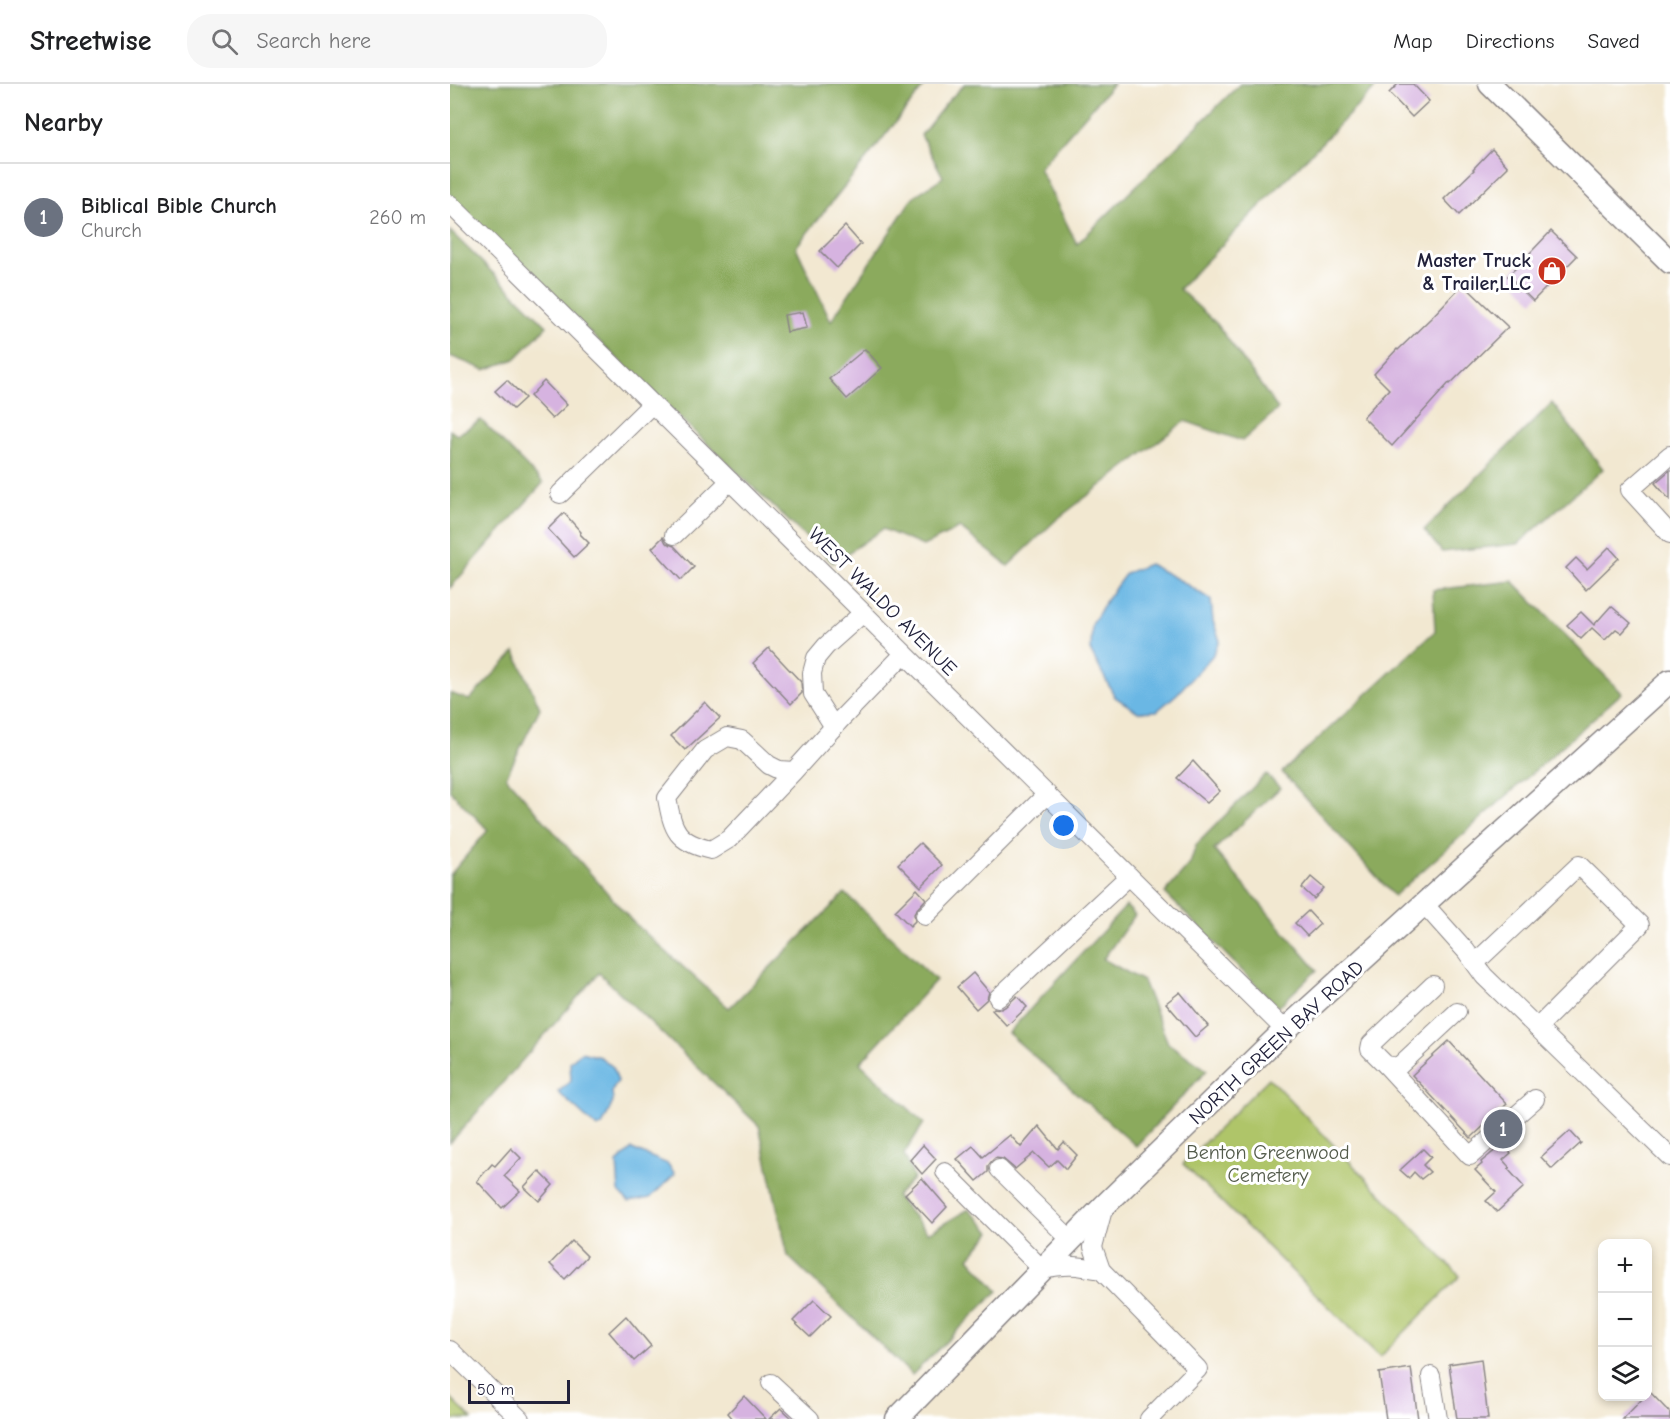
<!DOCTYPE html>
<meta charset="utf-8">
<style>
:root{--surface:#fff;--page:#f6f6f6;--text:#202124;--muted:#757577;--line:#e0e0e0;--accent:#b45309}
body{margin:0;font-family:"Comic Neue",sans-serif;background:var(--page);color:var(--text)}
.controls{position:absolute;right:18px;bottom:18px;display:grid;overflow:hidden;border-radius:12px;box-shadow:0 3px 9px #0003}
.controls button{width:54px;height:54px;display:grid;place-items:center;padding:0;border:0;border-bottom:2px solid var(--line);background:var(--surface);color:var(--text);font:30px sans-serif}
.scale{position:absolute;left:18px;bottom:15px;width:102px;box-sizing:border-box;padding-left:6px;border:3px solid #22223b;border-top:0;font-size:16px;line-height:21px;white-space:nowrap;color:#22223b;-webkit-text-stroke:4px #fff;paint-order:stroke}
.you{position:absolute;left:614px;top:742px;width:21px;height:21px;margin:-15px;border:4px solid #fff;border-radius:50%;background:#1a73e8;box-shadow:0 0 0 9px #1a73e833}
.badge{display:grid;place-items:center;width:39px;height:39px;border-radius:50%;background:var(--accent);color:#fff;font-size:20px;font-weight:700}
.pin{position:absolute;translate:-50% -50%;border:3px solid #fff;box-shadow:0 2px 6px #0006}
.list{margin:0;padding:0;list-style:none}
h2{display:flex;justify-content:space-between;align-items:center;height:78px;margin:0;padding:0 24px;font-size:26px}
h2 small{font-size:20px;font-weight:400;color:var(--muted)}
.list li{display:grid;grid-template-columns:39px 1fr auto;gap:18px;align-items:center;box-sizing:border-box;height:108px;padding:0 24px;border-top:2px solid var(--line)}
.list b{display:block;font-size:22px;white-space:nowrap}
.list p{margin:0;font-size:20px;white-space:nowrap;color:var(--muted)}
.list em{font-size:20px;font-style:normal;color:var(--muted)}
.icon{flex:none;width:33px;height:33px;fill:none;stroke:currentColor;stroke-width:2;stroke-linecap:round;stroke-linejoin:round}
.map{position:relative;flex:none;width:1220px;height:1335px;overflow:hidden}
header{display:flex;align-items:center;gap:36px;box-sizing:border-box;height:84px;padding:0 30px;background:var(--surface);border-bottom:2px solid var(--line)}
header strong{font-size:28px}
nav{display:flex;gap:33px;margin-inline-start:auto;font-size:21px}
.search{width:420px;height:54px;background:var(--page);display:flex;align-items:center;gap:15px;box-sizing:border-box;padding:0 21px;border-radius:24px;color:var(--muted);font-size:22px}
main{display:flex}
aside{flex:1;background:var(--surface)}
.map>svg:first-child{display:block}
.green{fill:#afc569;stroke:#687452;stroke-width:1.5}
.forest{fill:#8baa5d;stroke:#56664c;stroke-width:1.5}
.water{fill:#6bb7e4;stroke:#466c90;stroke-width:1.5}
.building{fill:#d6b3e0}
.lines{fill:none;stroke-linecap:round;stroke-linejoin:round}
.minor-casing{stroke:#8a8586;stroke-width:20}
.major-casing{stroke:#8a8586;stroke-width:25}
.minor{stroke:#fff;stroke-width:18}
.major{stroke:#fff;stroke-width:22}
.labels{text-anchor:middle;stroke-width:6;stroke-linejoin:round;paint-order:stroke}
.poi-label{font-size:20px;font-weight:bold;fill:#22223b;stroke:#fff;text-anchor:end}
.street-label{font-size:20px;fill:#22223b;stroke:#fff}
.park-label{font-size:20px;fill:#535b4b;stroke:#fff}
</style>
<header>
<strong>Streetwise</strong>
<div class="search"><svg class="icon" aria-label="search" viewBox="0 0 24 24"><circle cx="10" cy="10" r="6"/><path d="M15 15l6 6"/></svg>Search here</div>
<nav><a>Map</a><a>Directions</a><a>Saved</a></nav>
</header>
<main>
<aside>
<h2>Nearby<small></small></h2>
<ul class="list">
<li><span class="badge" style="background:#6b7280">1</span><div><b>Biblical Bible Church</b><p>Church</p></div><em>260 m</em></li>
</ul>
</aside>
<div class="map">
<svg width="1220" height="1335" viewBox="0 0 1220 1335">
<rect width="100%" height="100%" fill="#fff"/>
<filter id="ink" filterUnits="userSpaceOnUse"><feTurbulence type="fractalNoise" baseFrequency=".0167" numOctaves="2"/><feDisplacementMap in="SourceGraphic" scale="12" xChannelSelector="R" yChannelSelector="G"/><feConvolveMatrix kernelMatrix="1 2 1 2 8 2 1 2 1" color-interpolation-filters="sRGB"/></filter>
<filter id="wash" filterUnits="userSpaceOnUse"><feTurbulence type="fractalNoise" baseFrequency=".008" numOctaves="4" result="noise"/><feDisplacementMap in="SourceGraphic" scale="24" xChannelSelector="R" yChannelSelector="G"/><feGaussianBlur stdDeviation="1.35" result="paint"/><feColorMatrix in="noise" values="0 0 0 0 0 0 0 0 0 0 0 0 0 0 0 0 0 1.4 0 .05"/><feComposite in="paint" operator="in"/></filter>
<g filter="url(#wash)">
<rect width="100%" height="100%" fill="#f2e8d1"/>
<!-- green -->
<g class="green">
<path d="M 819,994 L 1010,1192 L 930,1273 L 733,1080 Z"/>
<path d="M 0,1314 L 22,1335 L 0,1335 Z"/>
</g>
<!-- forest -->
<g class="forest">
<path d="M 0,0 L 476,0 L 346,163 L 381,237 L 463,113 L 493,93 L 471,51 L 498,17 L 515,0 L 663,0 L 589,84 L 627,160 L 790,0 L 929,0 L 729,205 L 767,240 L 828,325 L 792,357 L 735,337 L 606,436 L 558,482 L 510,444 L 473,462 L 433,445 L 383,479 L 0,116 Z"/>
<path d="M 0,147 L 97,242 L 65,275 L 35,286 L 0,272 Z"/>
<path d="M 1102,319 L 1153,385 L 1068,460 L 992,468 L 974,446 Z"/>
<path d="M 31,336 L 93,399 L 0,504 L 0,346 L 7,351 Z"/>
<path d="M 1063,497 L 1172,609 L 944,812 L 832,688 L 985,547 L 983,506 Z"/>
<path d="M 65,568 L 90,624 L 56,693 L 182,837 L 279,924 L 395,809 L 486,896 L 410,979 L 474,1039 L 454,1070 L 464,1094 L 446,1112 L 478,1149 L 519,1125 L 541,1148 L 519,1174 L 548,1207 L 462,1291 L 338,1172 L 309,1042 L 149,889 L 0,1059 L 0,791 L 38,746 L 0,707 L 0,609 L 19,616 Z"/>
<path d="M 816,690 L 830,704 L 764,766 L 867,886 L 828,923 L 715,809 L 740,780 L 746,761 Z"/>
<path d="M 676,822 L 685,831 L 653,875 L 693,897 L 718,959 L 757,986 L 686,1062 L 558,949 Z"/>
</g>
<!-- water -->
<g class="water">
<path d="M 699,480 L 733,498 L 761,516 L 763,537 L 770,557 L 762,572 L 727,610 L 707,627 L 688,628 L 665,613 L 641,568 L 642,541 L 657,515 L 676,489 Z"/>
<path d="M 131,968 L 150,973 L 163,983 L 168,997 L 162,1007 L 163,1018 L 152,1042 L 147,1044 L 108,1008 L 121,997 L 120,978 Z"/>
<path d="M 182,1065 L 218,1080 L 225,1090 L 200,1114 L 179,1118 L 169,1108 L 167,1079 Z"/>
</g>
<g id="blocks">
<!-- building -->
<g class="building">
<path d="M 948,0 L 963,0 L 979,17 L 962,33 L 939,9 Z"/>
<path d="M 1042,65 L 1058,83 L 1009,131 L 994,115 L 1024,86 L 1023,85 Z"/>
<path d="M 395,142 L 411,160 L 387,184 L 370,167 Z"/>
<path d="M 1101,147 L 1127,172 L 1083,217 L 1058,192 Z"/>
<path d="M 1013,200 L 1058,243 L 1000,300 L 999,299 L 942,362 L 913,333 L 939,305 L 924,290 L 947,265 L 948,266 L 981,234 Z"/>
<path d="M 353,228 L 357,244 L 337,248 L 334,231 Z"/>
<path d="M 415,265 L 432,284 L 397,315 L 379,295 Z"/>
<path d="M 57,296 L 75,314 L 63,325 L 45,307 Z"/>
<path d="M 94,297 L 117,321 L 102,335 L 80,312 Z"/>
<path d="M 1220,386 L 1220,416 L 1205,399 Z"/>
<path d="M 114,429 L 131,448 L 130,450 L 139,459 L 124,473 L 98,445 Z"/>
<path d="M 213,453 L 216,459 L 224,462 L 244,483 L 231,496 L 202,464 Z"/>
<path d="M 1159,463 L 1169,474 L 1136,506 L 1116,484 L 1126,474 L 1137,485 Z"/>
<path d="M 1161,522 L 1181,539 L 1172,549 L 1166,545 L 1155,556 L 1142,544 L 1131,555 L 1117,541 L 1131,528 L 1144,541 Z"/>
<path d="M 319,564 L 351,598 L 352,609 L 341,620 L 303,579 Z"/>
<path d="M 255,618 L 270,634 L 235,666 L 221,652 Z"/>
<path d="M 743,677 L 770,707 L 757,719 L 727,694 Z"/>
<path d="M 470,759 L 492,781 L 471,803 L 448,780 Z"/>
<path d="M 861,793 L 874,804 L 864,815 L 852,804 Z"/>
<path d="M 467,805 L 476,815 L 467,825 L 464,830 L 465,837 L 460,842 L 445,827 Z"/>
<path d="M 858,827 L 870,840 L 857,852 L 845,839 Z"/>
<path d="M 523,889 L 539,908 L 537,915 L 526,925 L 507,903 Z"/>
<path d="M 730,908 L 758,942 L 745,953 L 716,919 Z"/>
<path d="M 567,912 L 577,923 L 557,942 L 542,926 L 544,924 L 551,925 L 555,923 Z"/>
<path d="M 999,957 L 1057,1020 L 1021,1054 L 962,991 Z"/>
<path d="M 589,1042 L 608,1065 L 614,1058 L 627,1071 L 616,1085 L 607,1076 L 599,1083 L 584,1069 L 565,1085 L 553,1075 L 545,1074 L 541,1078 L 538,1082 L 538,1088 L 527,1097 L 507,1075 L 523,1062 L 533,1073 L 560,1051 L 571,1063 Z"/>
<path d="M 1120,1047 L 1131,1059 L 1102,1085 L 1091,1073 Z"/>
<path d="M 1053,1060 L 1061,1069 L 1053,1076 L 1060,1084 L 1058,1085 L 1074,1103 L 1047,1128 L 1036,1117 L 1046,1108 L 1025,1086 L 1032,1080 L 1031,1078 Z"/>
<path d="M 473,1061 L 486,1075 L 472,1090 L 460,1076 Z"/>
<path d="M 61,1064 L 71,1074 L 54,1092 L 70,1107 L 52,1124 L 27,1097 L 42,1080 L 45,1082 Z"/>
<path d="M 973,1065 L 981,1073 L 973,1081 L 980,1088 L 971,1095 L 964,1088 L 959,1094 L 950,1086 Z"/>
<path d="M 89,1087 L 103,1101 L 89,1117 L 74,1103 Z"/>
<path d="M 472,1094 L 497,1123 L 482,1139 L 455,1110 Z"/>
<path d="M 122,1157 L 137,1172 L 115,1195 L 100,1180 Z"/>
<path d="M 364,1216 L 381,1232 L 360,1253 L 343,1237 Z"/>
<path d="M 176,1232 L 201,1262 L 184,1277 L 159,1248 Z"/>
<path d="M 1031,1275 L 1038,1335 L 1007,1335 L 999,1280 Z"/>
<path d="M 961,1284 L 968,1335 L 936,1335 L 929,1289 Z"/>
<path d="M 1200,1308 L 1220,1329 L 1220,1335 L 1173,1335 L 1195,1312 L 1197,1312 Z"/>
<path d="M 294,1312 L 316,1335 L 283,1335 L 278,1329 Z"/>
<path d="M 331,1324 L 343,1335 L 319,1335 Z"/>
</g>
</g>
</g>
<g filter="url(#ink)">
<use href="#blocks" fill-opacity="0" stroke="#8a8586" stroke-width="1.5"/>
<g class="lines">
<!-- minor casing -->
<g class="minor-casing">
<g id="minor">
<path d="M 0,120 L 835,946"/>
<path d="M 1220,371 L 1180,406 L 1220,450"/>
<path d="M 110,410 L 202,320"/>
<path d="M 224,451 L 280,397"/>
<path d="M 384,643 L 363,610 L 362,589 L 366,574 L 376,562 L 413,529"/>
<path d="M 344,687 L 279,755 L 261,766 C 226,758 223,746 217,714 L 255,666 L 277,653 L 292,656 L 319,681 L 329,686 L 344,687 L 391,635 L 454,570"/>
<path d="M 974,820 L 1016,867 L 1034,892 L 1220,1073"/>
<path d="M 475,832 L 597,710"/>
<path d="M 1025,879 L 1129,781 L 1190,841 L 1087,944"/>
<path d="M 983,901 L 921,960 L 920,965 L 936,981 L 948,983 L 1007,928"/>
<path d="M 548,914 L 679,792"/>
<path d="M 936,981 L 1020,1072 L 1085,1015"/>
<path d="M 549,1085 L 621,1156"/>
<path d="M 495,1088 L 592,1185 C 617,1180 626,1181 651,1186"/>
<path d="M 654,1122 L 643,1163 L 651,1186 L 748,1285 L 699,1335"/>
<path d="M 0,1266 L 70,1335"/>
<path d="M 981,1292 L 988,1335"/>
<path d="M 321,1299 L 360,1335"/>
</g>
</g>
<!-- major casing -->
<g class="major-casing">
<g id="major">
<path d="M 1040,0 L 1220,178"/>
<path d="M 447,1335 L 654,1122 L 835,946 L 1220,597"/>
</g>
</g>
<!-- minor -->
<use href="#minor" class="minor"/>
<!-- major -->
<use href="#major" class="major"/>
</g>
</g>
<!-- icons -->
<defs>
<g id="shop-disc" transform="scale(1.5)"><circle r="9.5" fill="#c8321e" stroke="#fff"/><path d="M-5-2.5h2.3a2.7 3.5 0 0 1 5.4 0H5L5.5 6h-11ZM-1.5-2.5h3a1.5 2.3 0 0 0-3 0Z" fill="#fff"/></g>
</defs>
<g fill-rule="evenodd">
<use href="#shop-disc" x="1102" y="187"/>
</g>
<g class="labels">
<!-- poi labels -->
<g class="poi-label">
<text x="1081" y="183">Master Truck<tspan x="1081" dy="23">&amp; Trailer,LLC</tspan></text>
</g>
<!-- street labels -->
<g class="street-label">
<text transform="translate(433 517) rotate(45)" y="7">WEST WALDO AVENUE</text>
<text transform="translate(826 958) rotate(-43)" y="7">NORTH GREEN BAY ROAD</text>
</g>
<!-- park labels -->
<g class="park-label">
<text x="818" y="1075">Benton Greenwood<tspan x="818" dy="23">Cemetery</tspan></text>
</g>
</g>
</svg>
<div class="controls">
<button>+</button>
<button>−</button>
<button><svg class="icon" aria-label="layers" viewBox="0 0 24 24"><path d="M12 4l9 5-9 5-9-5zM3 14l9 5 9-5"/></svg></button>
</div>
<div class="scale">50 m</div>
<div class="you"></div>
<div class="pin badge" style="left:1053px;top:1045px;background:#6b7280">1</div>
</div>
</main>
